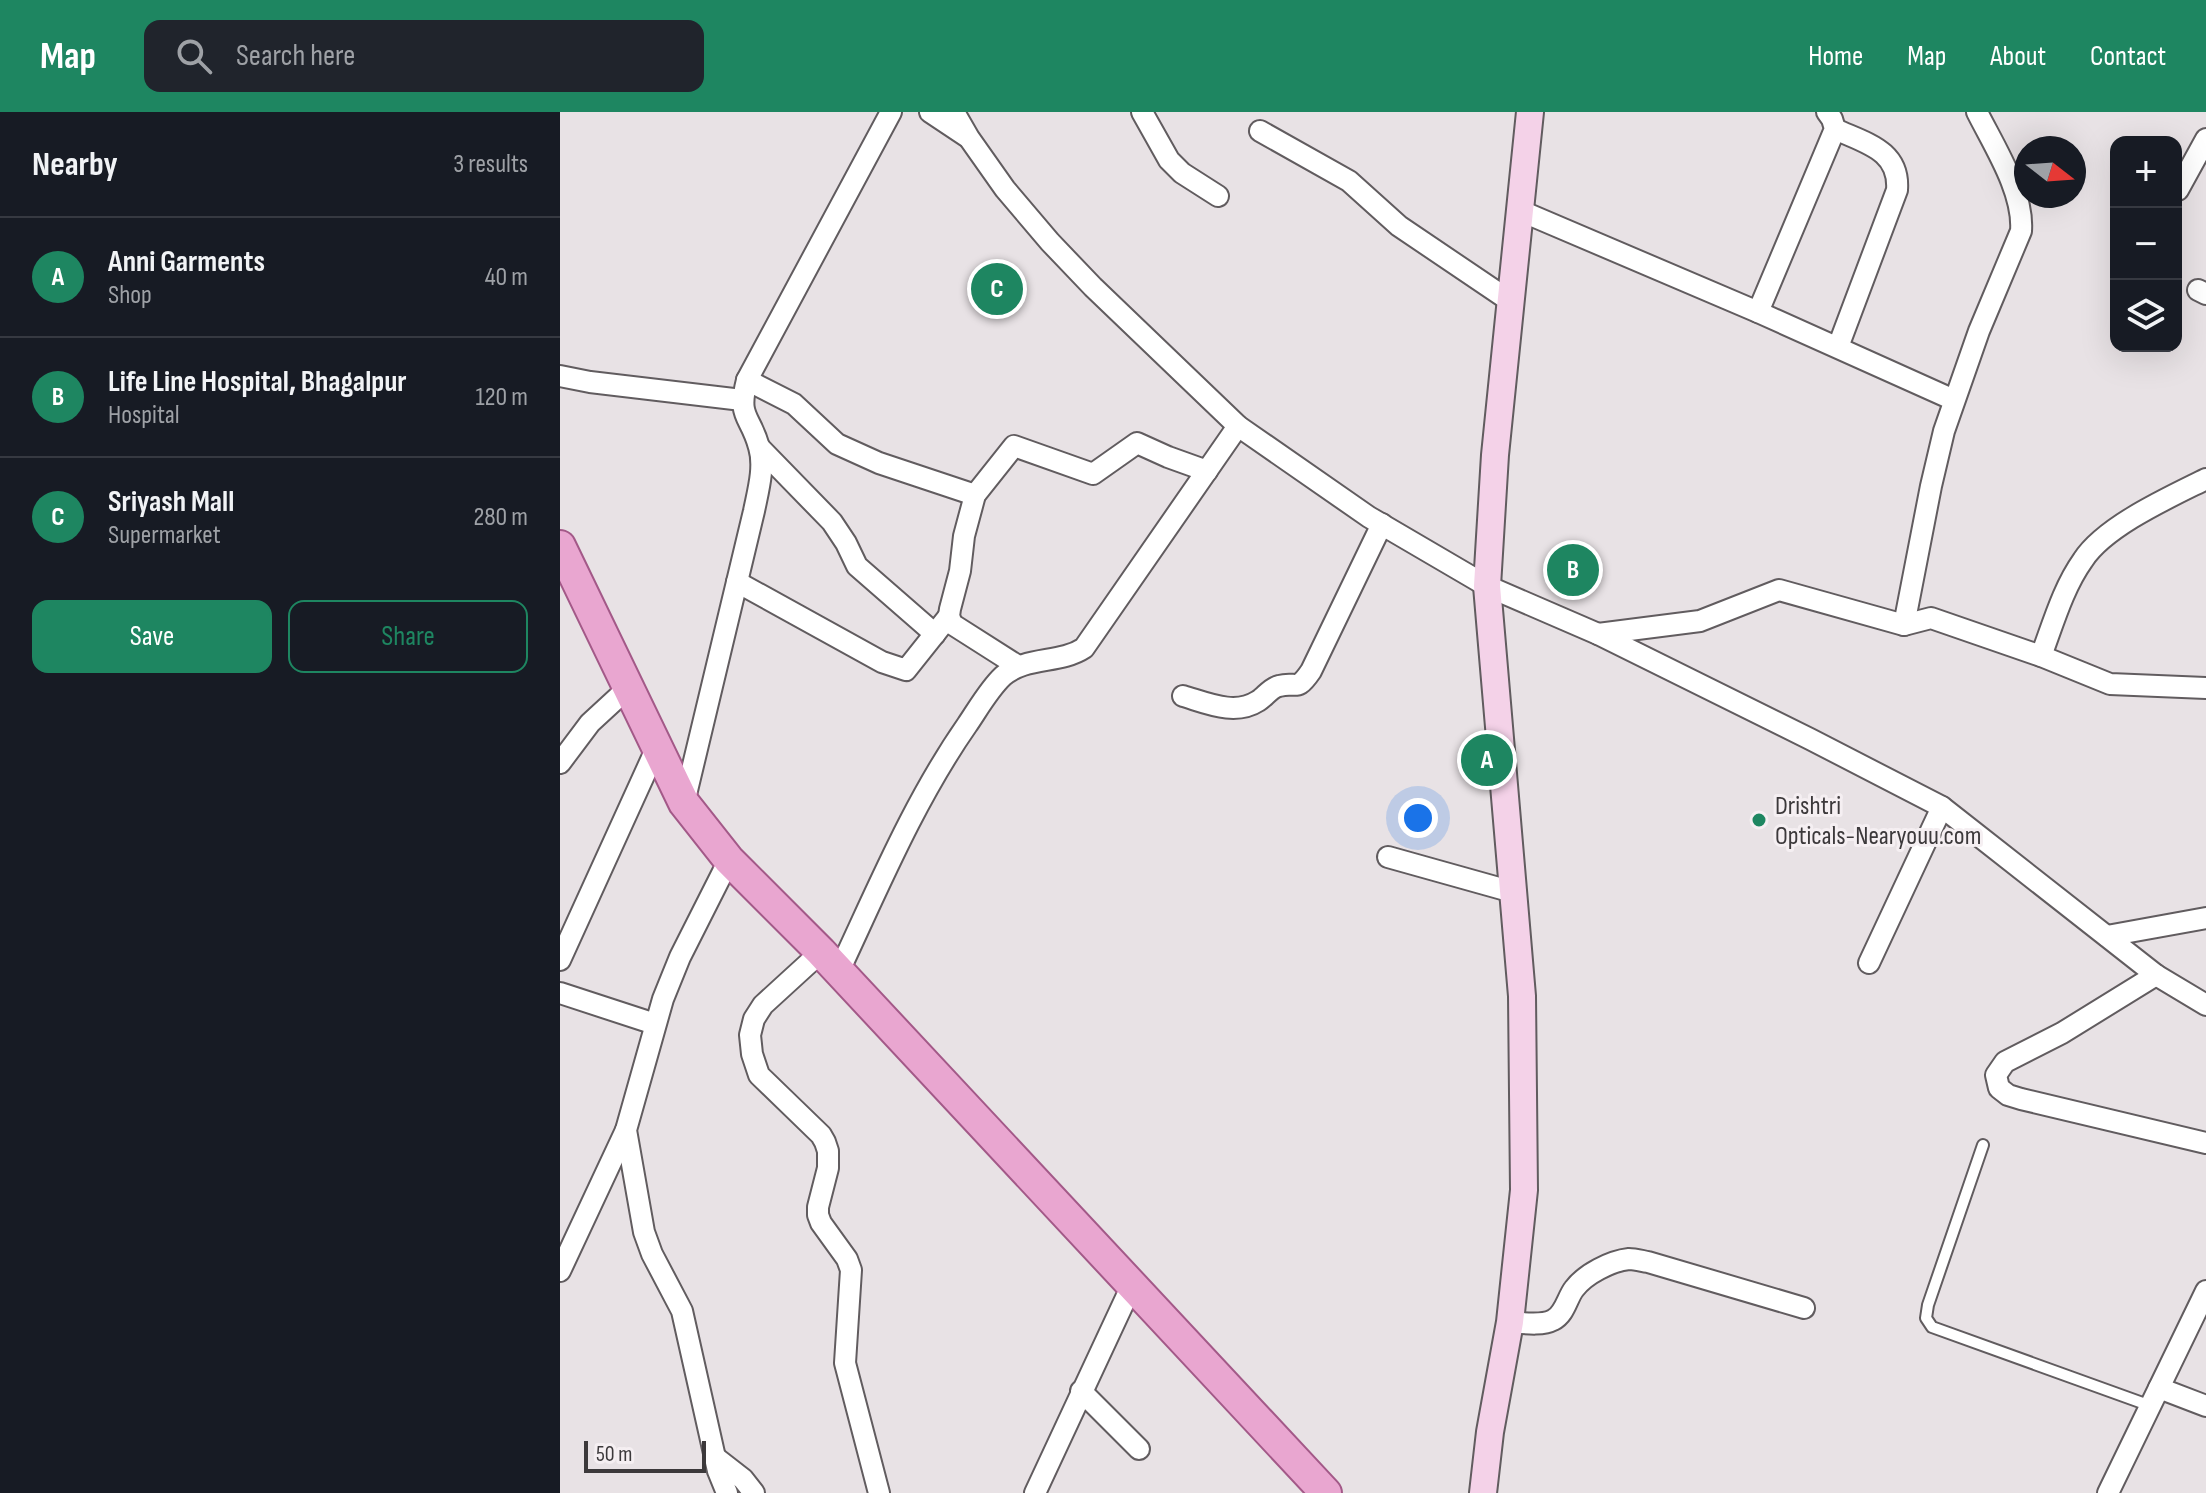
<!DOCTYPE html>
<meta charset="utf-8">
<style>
:root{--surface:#171b24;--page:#20242c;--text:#f1f3f6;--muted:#9ea1a6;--line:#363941;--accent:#1e8661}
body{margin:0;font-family:"Sofia Sans Condensed",sans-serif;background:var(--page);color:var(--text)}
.controls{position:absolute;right:24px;top:24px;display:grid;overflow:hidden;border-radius:16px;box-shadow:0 8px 32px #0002}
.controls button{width:72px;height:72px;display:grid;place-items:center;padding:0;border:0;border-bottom:2px solid var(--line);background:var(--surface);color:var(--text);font:40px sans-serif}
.compass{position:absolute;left:1454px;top:24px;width:72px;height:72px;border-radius:50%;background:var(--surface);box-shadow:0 8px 32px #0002;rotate:107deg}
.scale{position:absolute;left:24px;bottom:20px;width:122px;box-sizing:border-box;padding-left:8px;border:4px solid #3c393b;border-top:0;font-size:22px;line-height:28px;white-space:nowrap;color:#3c393b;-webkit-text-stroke:6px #f5eff2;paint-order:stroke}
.you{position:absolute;left:858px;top:706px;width:28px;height:28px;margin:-20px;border:6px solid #fff;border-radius:50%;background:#1a73e8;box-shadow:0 0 0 12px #1a73e833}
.badge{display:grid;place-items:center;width:52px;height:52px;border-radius:50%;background:var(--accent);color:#fff;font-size:26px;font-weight:700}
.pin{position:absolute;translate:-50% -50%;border:4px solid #fff;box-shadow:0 2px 8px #0006}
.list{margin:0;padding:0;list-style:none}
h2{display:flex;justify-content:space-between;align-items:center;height:104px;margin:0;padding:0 32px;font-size:34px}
h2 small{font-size:26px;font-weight:400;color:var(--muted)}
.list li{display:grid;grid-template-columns:52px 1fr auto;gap:24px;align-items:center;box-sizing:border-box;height:120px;padding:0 32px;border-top:2px solid var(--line)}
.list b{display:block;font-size:30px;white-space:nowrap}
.list p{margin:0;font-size:26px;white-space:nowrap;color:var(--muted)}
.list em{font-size:26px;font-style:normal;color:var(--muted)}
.actions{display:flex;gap:16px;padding:24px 32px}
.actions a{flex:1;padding:18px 0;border:2px solid var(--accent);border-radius:16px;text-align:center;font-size:28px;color:var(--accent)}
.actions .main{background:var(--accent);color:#fff}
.icon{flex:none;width:44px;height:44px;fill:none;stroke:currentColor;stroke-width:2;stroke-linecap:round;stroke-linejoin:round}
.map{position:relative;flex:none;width:1646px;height:1381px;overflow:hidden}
header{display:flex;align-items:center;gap:48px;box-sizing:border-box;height:112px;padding:0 40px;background:var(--accent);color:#fff}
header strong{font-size:38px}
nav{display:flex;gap:44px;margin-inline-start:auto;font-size:28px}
.search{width:560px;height:72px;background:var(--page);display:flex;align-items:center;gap:20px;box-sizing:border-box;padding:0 28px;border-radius:16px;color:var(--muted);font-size:30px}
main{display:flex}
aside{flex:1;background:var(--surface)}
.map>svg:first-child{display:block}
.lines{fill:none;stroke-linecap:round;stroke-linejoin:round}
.lane-casing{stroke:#615c5f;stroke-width:14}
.street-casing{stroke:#615c5f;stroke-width:24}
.secondary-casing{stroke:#615c5f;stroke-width:30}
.primary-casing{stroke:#a35988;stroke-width:34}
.lane{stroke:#fff;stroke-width:10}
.street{stroke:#fff;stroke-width:20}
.secondary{stroke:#f4d2e8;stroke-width:26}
.primary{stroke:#e9a6d0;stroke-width:30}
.poi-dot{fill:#1e8661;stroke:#f5eff2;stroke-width:3}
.labels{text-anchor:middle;stroke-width:6;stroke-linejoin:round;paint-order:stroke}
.poi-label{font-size:26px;fill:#3c393b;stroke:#f5eff2;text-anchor:start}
</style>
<header>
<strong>Map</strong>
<div class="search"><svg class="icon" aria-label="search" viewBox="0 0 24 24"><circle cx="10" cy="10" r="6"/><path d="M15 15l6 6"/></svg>Search here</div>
<nav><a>Home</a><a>Map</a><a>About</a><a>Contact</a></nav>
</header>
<main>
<aside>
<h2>Nearby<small>3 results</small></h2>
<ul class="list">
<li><span class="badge">A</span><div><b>Anni Garments</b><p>Shop</p></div><em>40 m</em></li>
<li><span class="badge">B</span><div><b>Life Line Hospital, Bhagalpur</b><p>Hospital</p></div><em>120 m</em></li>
<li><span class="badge">C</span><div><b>Sriyash Mall</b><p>Supermarket</p></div><em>280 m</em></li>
</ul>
<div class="actions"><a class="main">Save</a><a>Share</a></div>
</aside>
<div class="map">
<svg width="1646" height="1381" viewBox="0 0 1646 1381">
<rect width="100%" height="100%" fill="#e8e2e5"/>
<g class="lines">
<!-- lane casing -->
<g class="lane-casing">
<path id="lane" d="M 1423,1033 L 1368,1193 L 1366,1206 L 1372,1215 L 1591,1294"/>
</g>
<!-- street casing -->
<g class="street-casing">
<g id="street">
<path d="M 370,0 L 406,24"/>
<path d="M 394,0 L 409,26 L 445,77 L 490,130 L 533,175 L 678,314 L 809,405 L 927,474 L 1038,522 L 1250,627 L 1382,695 L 1596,863 L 1646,893"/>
<path d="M 582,0 L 609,48 L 622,61 L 658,84"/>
<path d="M 1275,17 C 1305,31 1340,38 1337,78 L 1278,235"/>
<path d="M 700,19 L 789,69 L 839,114 L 950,189"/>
<path d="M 1618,78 L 1646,27"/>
<path d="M 961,99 L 1198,200 L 1394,288"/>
<path d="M 1638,178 L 1646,182"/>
<path d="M 1198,200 L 1275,17 L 1272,7 L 1267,0"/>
<path d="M 0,264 L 30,270 L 182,288"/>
<path d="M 187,268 L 234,292 L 277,332 L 319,351 L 415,383"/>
<path d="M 200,336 L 272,410 L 286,431 L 297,454 L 375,522"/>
<path d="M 177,470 L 322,550 L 346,558 L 389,504"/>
<path d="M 1344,513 L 1371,374 L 1384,319 L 1419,219 L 1461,119 C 1464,80 1434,34 1417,0"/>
<path d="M 1038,522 L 1140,509 L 1219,478 L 1344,513 L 1371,506 L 1481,544 L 1550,572 L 1646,576"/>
<path d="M 1481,544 C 1493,512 1503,476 1523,448 C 1545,414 1610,385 1646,367"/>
<path d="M 458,554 L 392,512 L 389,504 L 390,497 L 400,459 L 404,424 L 415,383 L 454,334 L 533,362 L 577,331 L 608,345 L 647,359"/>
<path d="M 623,584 C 647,591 675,604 698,589 C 705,585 710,576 719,574 C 737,569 736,581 751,559 L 822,412"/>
<path d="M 0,651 L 30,611 L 68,576"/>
<path d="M 124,691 L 194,399 C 198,379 205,355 199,335 C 190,302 177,307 187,268 L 331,0"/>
<path d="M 828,745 L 953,780"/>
<path d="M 1547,824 L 1646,806"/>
<path d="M 261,840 L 203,893 L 194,907 L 190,923 L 192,942 L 199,963 L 261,1023 L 265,1030 L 268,1039 L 268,1056 L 258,1095 L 258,1103 L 261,1111 L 287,1147 L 291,1158 L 285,1251 L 319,1381"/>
<path d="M 0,848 L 97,635"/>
<path d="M 1309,851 L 1382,695"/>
<path d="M 279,859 C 318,776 354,689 407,613 C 418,597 429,577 443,564 C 466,544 500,552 524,536 L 678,314"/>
<path d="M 1596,863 L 1502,921 L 1445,950 L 1436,963 L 1439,976 L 1448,983 L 1461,987 L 1646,1031"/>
<path d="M 0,881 L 95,912"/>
<path d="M 0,1159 L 66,1018"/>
<path d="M 950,1210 C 963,1211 982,1214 993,1208 C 1005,1202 1007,1186 1014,1177 C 1025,1162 1051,1149 1069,1147 C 1075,1147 1082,1149 1088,1150 L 1244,1196"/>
<path d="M 1599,1276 L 1646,1294"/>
<path d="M 521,1279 L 579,1337"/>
<path d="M 156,1346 L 183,1367 L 194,1381"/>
<path d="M 167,1381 L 158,1359 L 122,1199 L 92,1142 L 84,1120 L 66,1018 L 103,887 L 120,845 L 169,748"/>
<path d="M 475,1381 L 572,1173"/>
<path d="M 1548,1381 L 1646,1179"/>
</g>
</g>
<!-- secondary casing -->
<g class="secondary-casing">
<path id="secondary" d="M 923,1381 L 930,1320 L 950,1210 L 964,1078 L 962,884 L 927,474 L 935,343 L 970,0"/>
</g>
<!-- primary casing -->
<g class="primary-casing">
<path id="primary" d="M 0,434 L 124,691 L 169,748 L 261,840 L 766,1381"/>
</g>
<!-- lane -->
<use href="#lane" class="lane"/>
<!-- street -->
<use href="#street" class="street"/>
<!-- secondary -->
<use href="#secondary" class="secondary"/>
<!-- primary -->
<use href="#primary" class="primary"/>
</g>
<!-- markers -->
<circle class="poi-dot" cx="1199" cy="708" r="8"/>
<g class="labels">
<!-- poi labels -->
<g class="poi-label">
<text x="1215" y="702">Drishtri<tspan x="1215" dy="30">Opticals-Nearyouu.com</tspan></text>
</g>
</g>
</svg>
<div class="controls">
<button>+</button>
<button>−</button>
<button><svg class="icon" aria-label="layers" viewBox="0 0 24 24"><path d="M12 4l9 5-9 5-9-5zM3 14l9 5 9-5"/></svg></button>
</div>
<svg class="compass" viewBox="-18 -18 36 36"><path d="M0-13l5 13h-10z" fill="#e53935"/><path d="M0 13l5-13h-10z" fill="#9ea1a6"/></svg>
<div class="scale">50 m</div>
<div class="you"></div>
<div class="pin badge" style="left:927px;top:648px">A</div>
<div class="pin badge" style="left:1013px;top:458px">B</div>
<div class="pin badge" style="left:437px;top:177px">C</div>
</div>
</main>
